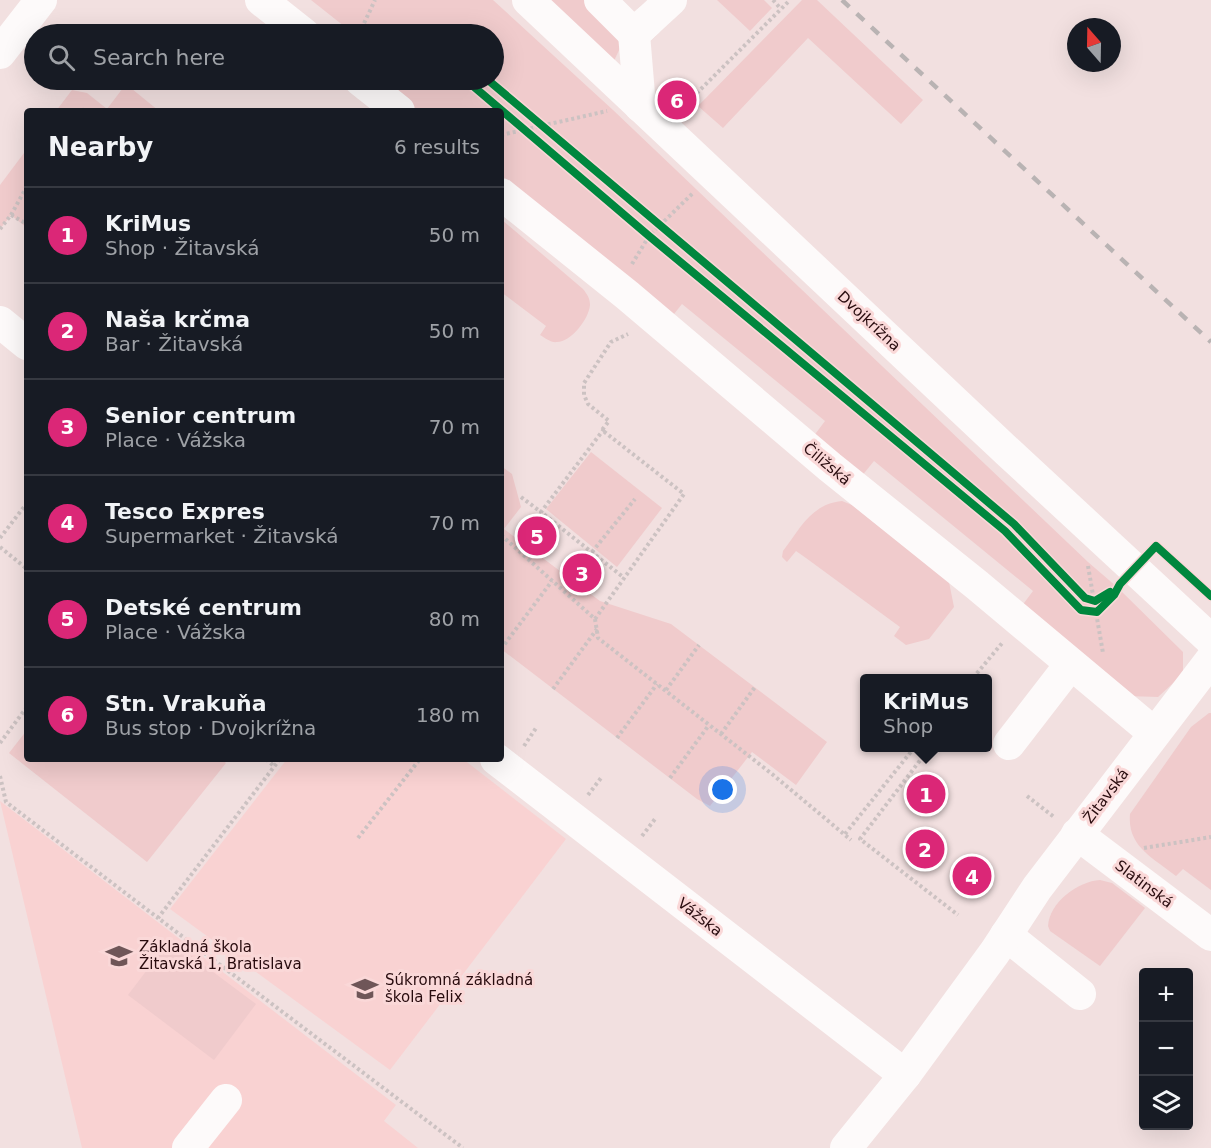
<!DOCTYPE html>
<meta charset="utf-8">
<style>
:root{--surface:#171b24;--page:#242831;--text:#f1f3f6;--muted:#9ea1a6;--line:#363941;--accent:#db2777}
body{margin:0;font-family:"DejaVu Sans",sans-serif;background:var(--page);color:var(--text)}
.controls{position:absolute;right:18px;bottom:18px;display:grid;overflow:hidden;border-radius:6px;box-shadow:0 6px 24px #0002}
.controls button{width:54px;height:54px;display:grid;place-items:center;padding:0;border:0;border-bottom:2px solid var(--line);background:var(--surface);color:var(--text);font:30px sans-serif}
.compass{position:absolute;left:1067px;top:18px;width:54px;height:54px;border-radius:50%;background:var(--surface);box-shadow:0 6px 24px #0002;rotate:340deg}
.you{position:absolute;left:723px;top:790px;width:21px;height:21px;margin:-15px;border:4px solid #fff;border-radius:50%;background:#1a73e8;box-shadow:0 0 0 9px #1a73e833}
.badge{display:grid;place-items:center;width:39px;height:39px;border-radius:50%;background:var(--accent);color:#fff;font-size:20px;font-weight:700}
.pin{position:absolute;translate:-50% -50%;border:3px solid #fff;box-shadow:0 2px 6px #0006}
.popup{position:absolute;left:860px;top:674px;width:132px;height:78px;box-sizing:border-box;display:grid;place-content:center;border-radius:6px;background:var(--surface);filter:drop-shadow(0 2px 4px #0005);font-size:20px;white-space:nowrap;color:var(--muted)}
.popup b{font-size:22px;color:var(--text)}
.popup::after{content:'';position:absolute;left:50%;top:100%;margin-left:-12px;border:12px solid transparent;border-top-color:var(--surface)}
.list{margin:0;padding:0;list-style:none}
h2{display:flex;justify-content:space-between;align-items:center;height:78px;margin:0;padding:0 24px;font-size:26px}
h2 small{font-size:20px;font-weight:400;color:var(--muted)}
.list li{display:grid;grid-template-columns:39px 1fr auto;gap:18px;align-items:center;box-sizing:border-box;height:96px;padding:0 24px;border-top:2px solid var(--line)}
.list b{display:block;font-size:22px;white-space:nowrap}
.list p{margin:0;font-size:20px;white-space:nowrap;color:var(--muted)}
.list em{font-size:20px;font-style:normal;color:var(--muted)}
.icon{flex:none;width:33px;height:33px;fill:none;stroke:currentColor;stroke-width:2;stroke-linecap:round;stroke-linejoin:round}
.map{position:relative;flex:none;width:1211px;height:1148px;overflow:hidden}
.search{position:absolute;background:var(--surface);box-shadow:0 6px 24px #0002;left:24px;top:24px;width:480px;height:66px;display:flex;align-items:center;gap:15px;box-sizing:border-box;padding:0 21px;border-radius:33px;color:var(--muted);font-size:22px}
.panel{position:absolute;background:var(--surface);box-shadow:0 6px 24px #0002;left:24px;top:108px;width:480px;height:654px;border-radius:6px}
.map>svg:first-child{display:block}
.built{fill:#f9d2d2}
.green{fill:#f0cbcc}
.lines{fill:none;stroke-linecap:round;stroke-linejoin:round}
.path{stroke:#ccc2c2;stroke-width:4;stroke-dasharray:3 3;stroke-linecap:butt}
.minor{stroke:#fdfafa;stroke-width:32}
.rail{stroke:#b9b3b3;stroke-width:4.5;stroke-dasharray:10 10;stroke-linecap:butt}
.cycleway-casing{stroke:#fad8d8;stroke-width:11}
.cycleway{stroke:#00873e;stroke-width:8}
.labels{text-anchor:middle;stroke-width:6;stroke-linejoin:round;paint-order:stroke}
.street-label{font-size:15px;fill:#280b0e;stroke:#fad8d8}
.poi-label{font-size:15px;fill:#280b0e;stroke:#fad8d8;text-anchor:start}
</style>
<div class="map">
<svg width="1211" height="1148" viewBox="0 0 1211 1148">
<rect width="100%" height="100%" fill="#f2e0e0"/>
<!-- built -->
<g class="built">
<path d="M 287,759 L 463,759 L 566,839 L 390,1070 L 170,909 Z"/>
<path d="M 0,801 L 396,1105 L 384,1121 L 418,1148 L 82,1148 Z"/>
</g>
<!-- green -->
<g class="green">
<path d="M 311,0 L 493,0 L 613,110 L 1088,562 L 1117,587 L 1183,652 L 1183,674 L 1158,697 L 1127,696 L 1021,607 L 1033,591 L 874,461 L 861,477 L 813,437 L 825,421 L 682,304 L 670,319 L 501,180 L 501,111 L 417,111 L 378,80 L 494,80 L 494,34 L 354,34 Z"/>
<path d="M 547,0 L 594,0 L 613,18 L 621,46 L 613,63 Z"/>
<path d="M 717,0 L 764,0 L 772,8 L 750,31 Z"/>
<path d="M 802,0 L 817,0 L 923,100 L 901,124 L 808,38 L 723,128 L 698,106 Z"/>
<path d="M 126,84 L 159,111 L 56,111 L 72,90 L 87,93 L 107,109 Z"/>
<path d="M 27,149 L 27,228 L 11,215 L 0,229 L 0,185 Z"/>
<path d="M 501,219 L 583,289 C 587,294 590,298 590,305 C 589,319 571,342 557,342 C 551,343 545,338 540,335 L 546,326 L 501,292 Z"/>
<path d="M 591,452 L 662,508 L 617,567 L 546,509 Z"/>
<path d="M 501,466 L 512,474 L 521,507 L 504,529 L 600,601 L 671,624 L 827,742 L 796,785 L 752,752 L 710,806 L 697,799 L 501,649 Z"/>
<path d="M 842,501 L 852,505 L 949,582 L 954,607 L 929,639 L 906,645 L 894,636 L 900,627 L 806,558 L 796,551 L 787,562 L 782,557 L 783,551 C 800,529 811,504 842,501 Z"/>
<path d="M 1209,713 L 1211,713 L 1211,890 L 1183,869 L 1176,876 C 1154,858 1127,847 1130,814 L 1191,727 Z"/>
<path d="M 27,730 L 27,759 L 221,759 L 226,763 L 147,862 L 9,753 Z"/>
<path d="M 1100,880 L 1112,883 L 1145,908 L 1100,966 L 1050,931 L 1048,926 C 1049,903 1078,881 1100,880 Z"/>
<path d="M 170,940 L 256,1004 L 214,1060 L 128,995 Z"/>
</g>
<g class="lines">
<!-- path -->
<g class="path">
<path d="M 773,0 L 781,9"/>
<path d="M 359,34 L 375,0"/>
<path d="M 684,106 L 790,0"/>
<path d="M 83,111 L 85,108"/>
<path d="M 501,135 L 607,111"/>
<path d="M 11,215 L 27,186"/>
<path d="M 0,229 L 11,215 L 27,224"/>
<path d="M 632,264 L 649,236 L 693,193"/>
<path d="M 604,429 L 541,512 L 623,577"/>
<path d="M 521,497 L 541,512"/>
<path d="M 501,535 L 595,619 L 598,638 L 772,774 L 851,840"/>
<path d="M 0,538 L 27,503"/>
<path d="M 0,547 L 27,569"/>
<path d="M 592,552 L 635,499"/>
<path d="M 1088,566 L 1103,653"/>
<path d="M 595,619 L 684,494 L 602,430 L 609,421 L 588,404 L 584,395 L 584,383 L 611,342 L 628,334"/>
<path d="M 501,649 L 552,581"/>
<path d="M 973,678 L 1003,642"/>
<path d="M 553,689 L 597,629"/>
<path d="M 666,690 L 699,645"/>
<path d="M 721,734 L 755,687"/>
<path d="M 617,738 L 657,684"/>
<path d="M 0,743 L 27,707"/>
<path d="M 524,746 L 536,728"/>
<path d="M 924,748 L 928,750 L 860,839 L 958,915"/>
<path d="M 266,759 L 274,766"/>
<path d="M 280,759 L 158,918 L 463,1148"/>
<path d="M 0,776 L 6,802 L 158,918"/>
<path d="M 670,778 L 709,725"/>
<path d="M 588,795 L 601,778"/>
<path d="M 1027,796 L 1054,817"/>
<path d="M 845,834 L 914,748"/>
<path d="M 642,836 L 655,819"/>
<path d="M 358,838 L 420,759"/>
<path d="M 1144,848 L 1211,837"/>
</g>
<!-- minor -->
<g class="minor">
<path d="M 261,0 L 304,34"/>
<path d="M 528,0 L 1008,452 L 1211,640"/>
<path d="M 600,0 L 634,34 L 648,21"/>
<path d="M 0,53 L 41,0"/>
<path d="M 360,80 L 399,111"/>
<path d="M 640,106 L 634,34 L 671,0"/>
<path d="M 501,194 L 627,295 L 830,467 L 977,585 L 1154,733"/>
<path d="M 0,322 L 27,344"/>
<path d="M 1009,744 L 1070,665"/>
<path d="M 496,759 L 905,1075"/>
<path d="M 1077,834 L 1211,935"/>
<path d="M 1006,935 L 1080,994"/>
<path d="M 188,1148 L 226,1100"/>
<path d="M 846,1148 L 905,1075 L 995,952 L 1037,888 L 1211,660"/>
</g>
<!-- rail -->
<path class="rail" d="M 842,0 L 1211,342"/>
<!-- cycleway casing -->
<g class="cycleway-casing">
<g id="cycleway">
<path d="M 466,80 L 649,236 L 1005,531 L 1081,610 L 1097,612 L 1114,595 L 1120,584 L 1156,546 L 1211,596"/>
<path d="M 488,80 L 1014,524 L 1085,598 L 1095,601 L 1110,592"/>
</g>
</g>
<!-- cycleway -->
<use href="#cycleway" class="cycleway"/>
</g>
<!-- icons -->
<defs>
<g id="school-bare" transform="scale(2.07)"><path d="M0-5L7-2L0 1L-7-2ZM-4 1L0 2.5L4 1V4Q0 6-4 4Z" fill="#6f5658" stroke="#fad8d8" stroke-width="2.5" paint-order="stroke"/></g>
</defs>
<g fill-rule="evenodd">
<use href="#school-bare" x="119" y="956"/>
<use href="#school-bare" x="365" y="989"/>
</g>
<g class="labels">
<!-- street labels -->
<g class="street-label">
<text transform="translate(869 321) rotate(43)" y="5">Dvojkrížna</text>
<text transform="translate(827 464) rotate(40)" y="5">Čiližská</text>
<text transform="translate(1106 796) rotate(-53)" y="5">Žitavská</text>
<text transform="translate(1144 884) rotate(37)" y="5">Slatinská</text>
<text transform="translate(700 917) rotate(38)" y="5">Vážska</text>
</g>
<!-- poi labels -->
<g class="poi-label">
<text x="139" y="952">Základná škola<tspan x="139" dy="17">Žitavská 1, Bratislava</tspan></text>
<text x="385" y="985">Súkromná základná<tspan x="385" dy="17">škola Felix</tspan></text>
</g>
</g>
</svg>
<div class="controls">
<button>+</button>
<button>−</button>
<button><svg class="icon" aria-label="layers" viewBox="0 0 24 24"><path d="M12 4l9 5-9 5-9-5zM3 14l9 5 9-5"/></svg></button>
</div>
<svg class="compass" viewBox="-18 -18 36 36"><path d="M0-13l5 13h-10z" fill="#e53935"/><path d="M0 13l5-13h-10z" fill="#9ea1a6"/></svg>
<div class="you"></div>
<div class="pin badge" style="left:926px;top:794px">1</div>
<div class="popup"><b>KriMus</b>Shop</div>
<div class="pin badge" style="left:925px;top:849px">2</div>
<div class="pin badge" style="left:582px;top:573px">3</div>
<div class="pin badge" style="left:972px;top:876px">4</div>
<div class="pin badge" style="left:537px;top:536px">5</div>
<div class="pin badge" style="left:677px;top:100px">6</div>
<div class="search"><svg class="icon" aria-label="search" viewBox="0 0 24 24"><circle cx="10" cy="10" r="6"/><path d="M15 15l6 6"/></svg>Search here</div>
<section class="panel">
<h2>Nearby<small>6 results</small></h2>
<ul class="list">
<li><span class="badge">1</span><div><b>KriMus</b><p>Shop · Žitavská</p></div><em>50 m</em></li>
<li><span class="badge">2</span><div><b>Naša krčma</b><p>Bar · Žitavská</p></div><em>50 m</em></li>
<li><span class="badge">3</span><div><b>Senior centrum</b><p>Place · Vážska</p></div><em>70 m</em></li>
<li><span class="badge">4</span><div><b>Tesco Expres</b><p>Supermarket · Žitavská</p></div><em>70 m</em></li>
<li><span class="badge">5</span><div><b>Detské centrum</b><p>Place · Vážska</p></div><em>80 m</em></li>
<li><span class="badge">6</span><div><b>Stn. Vrakuňa</b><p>Bus stop · Dvojkrížna</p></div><em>180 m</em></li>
</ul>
</section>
</div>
